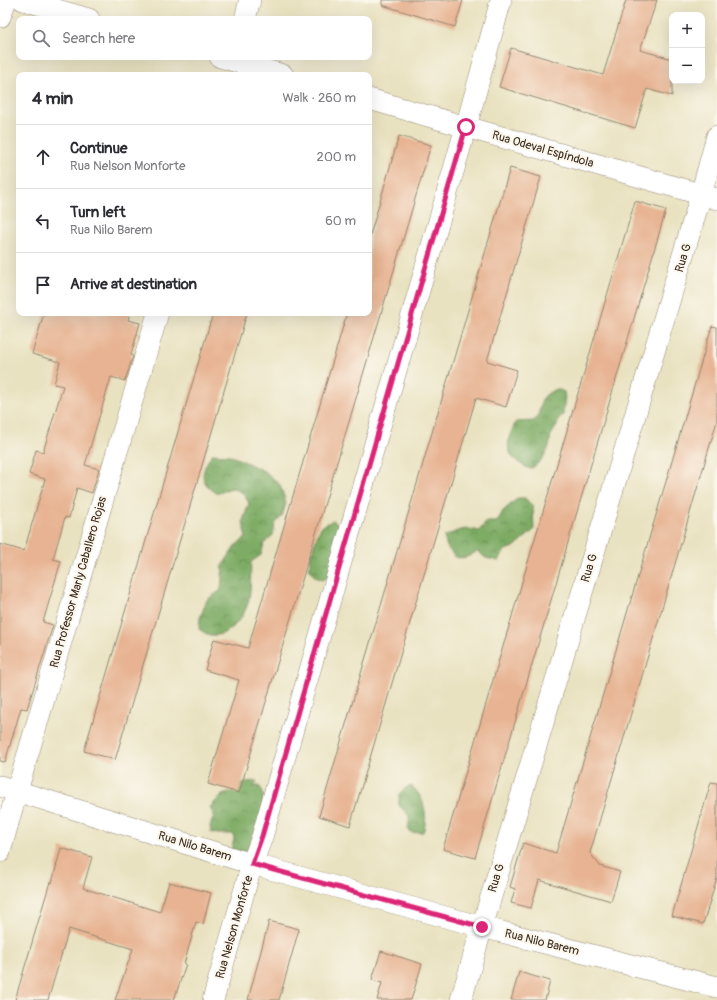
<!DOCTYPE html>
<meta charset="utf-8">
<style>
:root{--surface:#fff;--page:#f2f2f3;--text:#2b2b33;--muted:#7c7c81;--line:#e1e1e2}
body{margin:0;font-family:Pangolin,sans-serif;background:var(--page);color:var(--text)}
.controls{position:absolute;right:12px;top:12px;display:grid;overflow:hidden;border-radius:8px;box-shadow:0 4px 16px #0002}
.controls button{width:36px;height:36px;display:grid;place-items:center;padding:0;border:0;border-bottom:1px solid var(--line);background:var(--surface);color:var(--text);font:20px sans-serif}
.stop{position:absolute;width:12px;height:12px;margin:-9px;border:3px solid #db2777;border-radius:50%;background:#fff}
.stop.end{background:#db2777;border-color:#fff;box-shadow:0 1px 4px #0008}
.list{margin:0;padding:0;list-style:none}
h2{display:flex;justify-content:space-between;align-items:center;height:52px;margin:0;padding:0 16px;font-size:17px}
h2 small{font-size:13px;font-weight:400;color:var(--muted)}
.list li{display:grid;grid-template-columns:26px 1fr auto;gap:12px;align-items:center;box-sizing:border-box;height:64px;padding:0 16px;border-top:1px solid var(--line)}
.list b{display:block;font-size:15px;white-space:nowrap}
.list p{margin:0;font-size:13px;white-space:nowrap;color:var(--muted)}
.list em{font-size:13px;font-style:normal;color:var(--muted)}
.icon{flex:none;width:22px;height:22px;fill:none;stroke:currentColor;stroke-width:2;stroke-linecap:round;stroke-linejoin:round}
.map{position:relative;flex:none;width:717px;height:1000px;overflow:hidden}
.search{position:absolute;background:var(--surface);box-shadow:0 4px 16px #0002;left:16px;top:16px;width:356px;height:44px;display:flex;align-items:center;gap:10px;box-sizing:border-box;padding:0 14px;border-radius:8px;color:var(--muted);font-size:15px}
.panel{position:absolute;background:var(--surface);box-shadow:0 4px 16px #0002;left:16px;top:72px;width:356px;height:244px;border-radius:8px}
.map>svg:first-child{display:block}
.forest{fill:url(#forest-crowns);stroke:#5c6b42}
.building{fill:#e7b392}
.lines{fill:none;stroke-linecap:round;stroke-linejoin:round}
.minor-casing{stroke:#928670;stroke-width:22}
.minor{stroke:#fff;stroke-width:21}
.route{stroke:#db2777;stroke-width:5}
.labels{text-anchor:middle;stroke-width:4;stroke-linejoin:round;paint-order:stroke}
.street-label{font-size:12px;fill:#3b2a1e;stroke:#fbf7ec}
</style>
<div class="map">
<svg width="717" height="1000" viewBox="0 0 717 1000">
<defs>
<pattern id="forest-crowns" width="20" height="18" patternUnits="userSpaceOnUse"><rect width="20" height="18" fill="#7eac65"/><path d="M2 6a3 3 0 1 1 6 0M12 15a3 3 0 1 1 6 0" fill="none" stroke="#688c53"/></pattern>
</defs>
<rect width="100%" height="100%" fill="#fbf7ec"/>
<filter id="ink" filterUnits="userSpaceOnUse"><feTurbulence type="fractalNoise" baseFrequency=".025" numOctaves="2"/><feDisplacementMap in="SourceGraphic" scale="8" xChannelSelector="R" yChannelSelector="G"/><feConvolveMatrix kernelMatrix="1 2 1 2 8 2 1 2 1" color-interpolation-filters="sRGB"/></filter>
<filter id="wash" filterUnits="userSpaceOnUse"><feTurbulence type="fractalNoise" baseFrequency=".012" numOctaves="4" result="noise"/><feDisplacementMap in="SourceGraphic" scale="16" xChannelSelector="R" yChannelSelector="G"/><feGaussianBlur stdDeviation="0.9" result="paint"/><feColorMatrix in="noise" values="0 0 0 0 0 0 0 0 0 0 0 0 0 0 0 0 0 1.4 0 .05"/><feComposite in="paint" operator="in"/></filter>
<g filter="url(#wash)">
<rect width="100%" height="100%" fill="#e9e2c1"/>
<!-- forest -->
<g class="forest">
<path d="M 557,389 L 564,392 C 566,400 563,407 563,415 L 558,419 C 558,428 555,427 552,434 C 549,437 551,442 549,446 C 546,456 539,464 530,469 C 506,458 503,445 516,422 L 534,421 C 545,409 534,397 557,389 Z"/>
<path d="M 212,454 L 229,455 L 243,461 L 266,472 L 280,485 L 286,503 L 282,516 L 275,524 L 273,535 L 264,544 L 261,555 L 251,562 C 250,576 252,592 247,606 C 242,620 227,638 210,635 C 206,634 202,631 199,629 L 200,618 L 207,600 L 221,590 L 223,565 L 236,545 L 246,538 L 243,521 L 249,503 L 243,493 L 232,488 L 216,493 C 198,481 201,471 212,454 Z"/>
<path d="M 518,498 L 525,498 L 533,507 L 534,530 L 514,547 L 505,550 L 499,561 L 486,558 L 477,551 C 469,557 464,559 455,557 L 447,547 L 444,537 C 459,530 463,527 479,531 L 486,522 L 497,522 L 503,511 Z"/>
<path d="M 333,520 L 343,528 L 328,577 L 322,580 C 317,578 312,575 310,570 C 307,560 317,536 321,527 Z"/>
<path d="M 257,781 L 254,786 L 259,786 L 262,790 L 264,801 L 253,853 L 231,850 L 234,839 L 233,834 L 217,834 L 211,832 L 210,826 L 214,816 L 210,807 L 222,795 L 232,792 L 240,784 L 246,782 Z"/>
<path d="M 412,786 C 424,797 429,817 423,832 L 412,833 L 408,829 C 411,812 408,816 399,805 L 399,794 L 407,787 Z"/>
</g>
<g id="blocks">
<!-- building -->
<g class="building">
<path d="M 382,0 L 463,0 L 455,27 L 382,5 Z"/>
<path d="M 626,0 L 657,0 L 640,50 L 672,59 L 672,96 L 647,89 L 635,128 L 499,87 L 511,48 L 603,75 Z"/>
<path d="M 399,136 L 431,145 L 239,793 L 208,784 L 239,680 L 205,670 L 214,639 L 248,648 L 347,313 L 369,313 L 369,239 Z"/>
<path d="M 510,168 L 541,177 L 487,361 L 517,370 L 506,407 L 476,398 L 350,826 L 319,816 Z"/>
<path d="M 635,201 L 666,210 L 475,858 L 443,849 Z"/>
<path d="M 44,313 L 130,313 L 128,320 L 140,323 L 131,355 L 133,356 L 125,381 L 111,377 L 85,465 L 99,469 L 92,493 L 77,488 L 69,518 L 65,517 L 53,559 L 61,561 L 43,622 L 53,625 L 27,709 L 21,708 L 5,762 L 0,761 L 0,544 L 24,551 L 45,479 L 29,474 L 36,450 L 43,452 L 63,386 L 54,384 L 60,362 L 32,354 Z"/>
<path d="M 213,313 L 247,313 L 115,760 L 84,751 Z"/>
<path d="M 712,326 L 717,327 L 717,421 L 590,853 L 600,866 L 620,872 L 611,901 L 539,880 L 531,908 L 511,903 L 515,889 L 510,887 L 523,843 L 556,853 Z"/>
<path d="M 711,782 L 717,783 L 717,878 L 703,924 L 672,916 Z"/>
<path d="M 61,848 L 92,857 L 83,888 L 160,912 L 169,882 L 211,893 L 203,924 L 196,922 L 184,964 L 186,964 L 174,1000 L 115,1000 L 133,949 L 69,929 L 48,1000 L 15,1000 L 50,882 L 52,883 Z"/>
<path d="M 269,921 L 299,929 L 279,1000 L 248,1000 Z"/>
<path d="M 381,951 L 422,964 L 411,1000 L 377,1000 L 382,983 L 372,980 Z"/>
<path d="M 519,972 L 550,981 L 545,1000 L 511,1000 Z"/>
</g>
</g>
</g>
<g filter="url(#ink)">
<use href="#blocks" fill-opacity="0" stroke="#928670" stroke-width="1"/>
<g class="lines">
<!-- minor casing -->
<g class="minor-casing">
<g id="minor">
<path d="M 23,0 L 89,19"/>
<path d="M 0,17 L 6,0"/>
<path d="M 245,19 L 250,0"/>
<path d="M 220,57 L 283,75"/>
<path d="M 369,99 L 717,199"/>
<path d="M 0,786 L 252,864 L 482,927 L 717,987"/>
<path d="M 0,852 L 17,791 L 158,313"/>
<path d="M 213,1000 L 252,864 L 262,837 L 466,127 L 501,0"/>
<path d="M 461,1000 L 482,927 L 701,195 L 717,136"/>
</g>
</g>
<!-- minor -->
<use href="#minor" class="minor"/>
</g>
</g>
<g class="lines" filter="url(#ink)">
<!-- route -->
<path class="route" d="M 466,127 L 262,836 L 252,864 L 482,927"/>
</g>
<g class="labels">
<!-- street labels -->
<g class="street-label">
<text transform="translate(543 149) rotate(16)" y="4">Rua Odeval Espíndola</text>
<text transform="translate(683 258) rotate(-73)" y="4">Rua G</text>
<text transform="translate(589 568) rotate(-73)" y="4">Rua G</text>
<text transform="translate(78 582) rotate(-74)" y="4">Rua Professor Marly Caballero Rojas</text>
<text transform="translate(195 846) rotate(17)" y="4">Rua Nilo Barem</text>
<text transform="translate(496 878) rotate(-73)" y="4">Rua G</text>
<text transform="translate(234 927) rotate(-74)" y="4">Rua Nelson Monforte</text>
<text transform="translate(542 942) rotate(14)" y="4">Rua Nilo Barem</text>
</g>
</g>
</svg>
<div class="controls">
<button>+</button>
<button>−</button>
</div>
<div class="stop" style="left:466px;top:127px"></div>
<div class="stop end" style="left:482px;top:927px"></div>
<div class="search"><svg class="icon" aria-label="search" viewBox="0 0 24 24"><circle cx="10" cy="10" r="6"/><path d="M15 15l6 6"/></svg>Search here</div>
<section class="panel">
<h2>4 min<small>Walk · 260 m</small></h2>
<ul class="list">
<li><svg class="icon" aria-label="ahead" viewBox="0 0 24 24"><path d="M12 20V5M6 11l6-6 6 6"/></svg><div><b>Continue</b><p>Rua Nelson Monforte</p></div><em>200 m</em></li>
<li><svg class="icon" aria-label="left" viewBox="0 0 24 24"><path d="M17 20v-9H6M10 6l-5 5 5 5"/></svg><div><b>Turn left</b><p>Rua Nilo Barem</p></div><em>60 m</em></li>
<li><svg class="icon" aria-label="arrive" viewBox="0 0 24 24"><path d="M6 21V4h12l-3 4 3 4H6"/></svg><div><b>Arrive at destination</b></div></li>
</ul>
</section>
</div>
